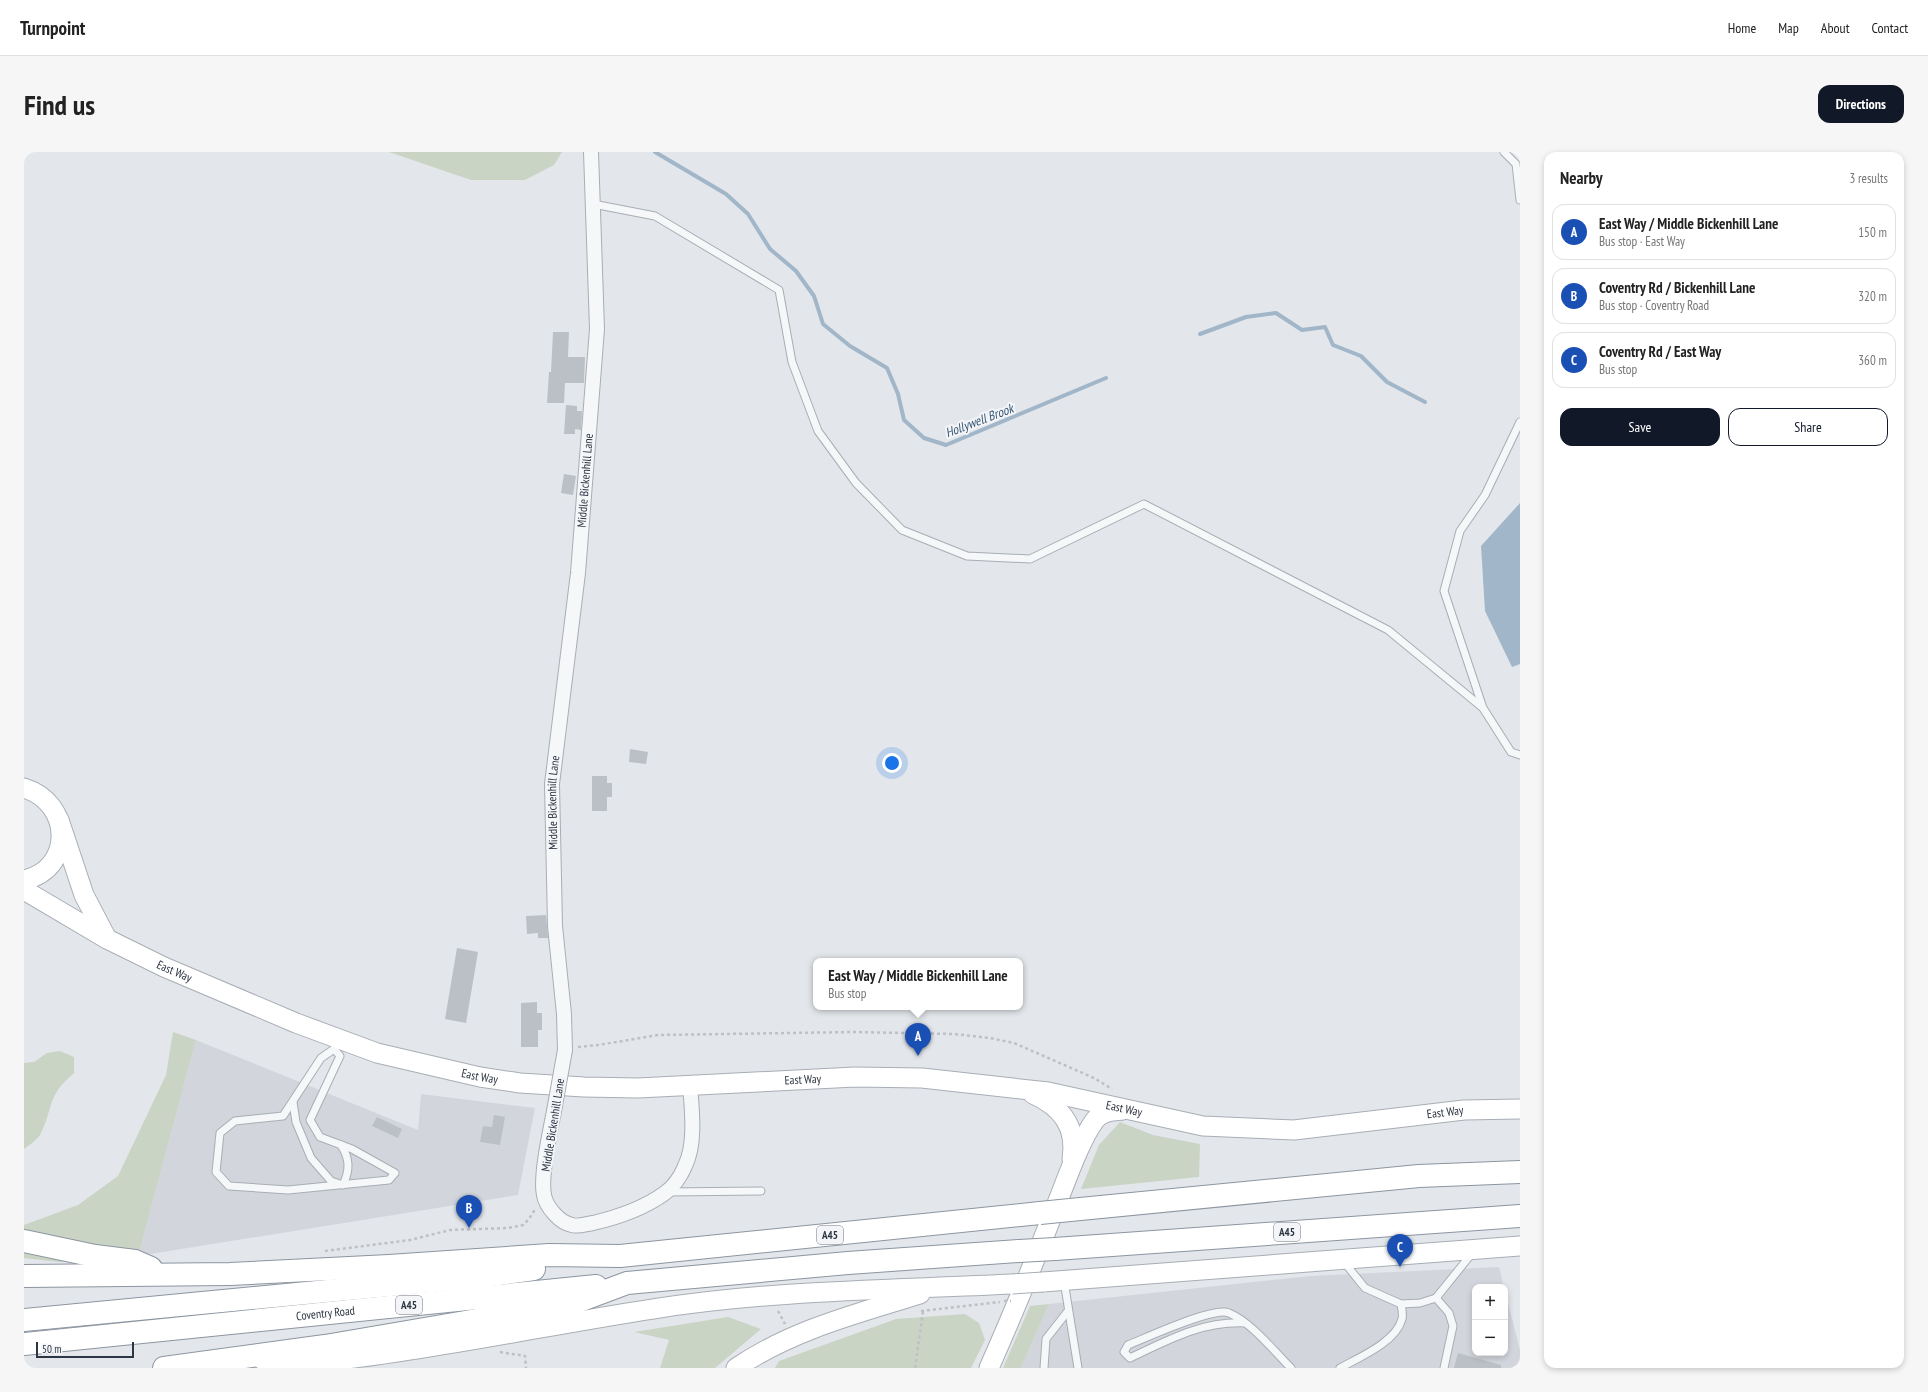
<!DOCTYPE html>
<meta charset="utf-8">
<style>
:root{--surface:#fff;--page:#f6f6f6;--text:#222;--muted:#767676;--line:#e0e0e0;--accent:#111827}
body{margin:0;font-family:"PT Sans Narrow",sans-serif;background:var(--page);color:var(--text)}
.controls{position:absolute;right:12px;bottom:12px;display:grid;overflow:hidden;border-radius:8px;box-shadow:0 2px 6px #0003}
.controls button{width:36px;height:36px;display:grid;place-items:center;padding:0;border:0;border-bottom:1px solid var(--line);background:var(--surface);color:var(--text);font:20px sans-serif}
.scale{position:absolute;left:12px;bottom:10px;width:98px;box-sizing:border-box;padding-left:4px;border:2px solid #2c3542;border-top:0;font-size:11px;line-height:14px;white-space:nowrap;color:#2c3542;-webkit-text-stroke:3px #f3f5f8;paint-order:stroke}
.you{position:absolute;left:868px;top:611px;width:14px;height:14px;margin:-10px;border:3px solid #fff;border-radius:50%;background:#1a73e8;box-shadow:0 0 0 6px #1a73e833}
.badge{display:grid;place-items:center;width:26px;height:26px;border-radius:50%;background:var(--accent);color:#fff;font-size:13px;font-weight:700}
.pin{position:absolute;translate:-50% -33px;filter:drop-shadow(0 1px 2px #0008)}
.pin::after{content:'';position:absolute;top:21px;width:14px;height:12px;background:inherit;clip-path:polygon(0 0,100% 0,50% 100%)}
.popup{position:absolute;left:789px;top:806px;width:210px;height:52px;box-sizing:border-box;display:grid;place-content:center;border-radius:8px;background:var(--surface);filter:drop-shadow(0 1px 3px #0005);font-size:13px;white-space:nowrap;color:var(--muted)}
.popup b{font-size:15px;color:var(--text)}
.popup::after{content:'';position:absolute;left:50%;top:100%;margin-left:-8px;border:8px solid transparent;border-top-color:var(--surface)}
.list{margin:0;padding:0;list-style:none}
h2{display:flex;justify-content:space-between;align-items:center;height:52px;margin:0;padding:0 16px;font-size:17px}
h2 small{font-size:13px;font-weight:400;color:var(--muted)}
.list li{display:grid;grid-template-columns:26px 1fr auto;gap:12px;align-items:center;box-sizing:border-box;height:56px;margin:0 8px 8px;padding:0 8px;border:1px solid var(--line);border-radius:12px}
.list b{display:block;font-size:15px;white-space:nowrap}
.list p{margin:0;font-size:13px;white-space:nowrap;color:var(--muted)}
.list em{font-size:13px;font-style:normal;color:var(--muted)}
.actions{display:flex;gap:8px;padding:12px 16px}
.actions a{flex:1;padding:9px 0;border:1px solid var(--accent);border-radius:12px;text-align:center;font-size:14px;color:var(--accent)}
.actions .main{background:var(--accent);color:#fff}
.map{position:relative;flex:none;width:1496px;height:1216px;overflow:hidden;border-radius:12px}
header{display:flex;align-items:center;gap:24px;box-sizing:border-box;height:56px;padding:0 20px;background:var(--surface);border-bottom:1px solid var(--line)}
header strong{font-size:19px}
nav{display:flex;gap:22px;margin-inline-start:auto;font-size:14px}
.intro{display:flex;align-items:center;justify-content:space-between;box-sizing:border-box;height:96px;padding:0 24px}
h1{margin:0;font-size:28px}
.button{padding:10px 18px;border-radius:12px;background:var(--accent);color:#fff;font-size:14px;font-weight:700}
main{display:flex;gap:24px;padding:0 24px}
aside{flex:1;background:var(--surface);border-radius:12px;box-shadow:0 2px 6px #0003}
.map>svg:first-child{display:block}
.built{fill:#d2d6dc}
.green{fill:#cad4c5}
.water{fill:#a1b6c8}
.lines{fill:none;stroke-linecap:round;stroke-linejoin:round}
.stream{stroke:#a1b6c8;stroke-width:4}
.building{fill:#bbc0c7}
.lane-casing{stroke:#a8aeb5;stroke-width:9}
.street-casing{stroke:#a8aeb5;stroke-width:16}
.secondary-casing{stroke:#a8aeb5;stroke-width:21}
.highway-casing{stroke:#8c95a0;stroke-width:24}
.path{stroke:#bdc1c6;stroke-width:2.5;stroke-dasharray:3 3;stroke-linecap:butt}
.lane{stroke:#f6f7f9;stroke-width:7}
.street{stroke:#f6f7f9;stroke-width:14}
.secondary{stroke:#fff;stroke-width:19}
.highway{stroke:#fff;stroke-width:22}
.street-bridge-casing{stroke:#a8aeb5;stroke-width:16;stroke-linecap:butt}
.secondary-bridge-casing{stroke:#a8aeb5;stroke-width:21;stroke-linecap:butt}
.highway-bridge-casing{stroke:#8c95a0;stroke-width:24;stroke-linecap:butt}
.path-bridge{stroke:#bdc1c6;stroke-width:2.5;stroke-dasharray:3 3;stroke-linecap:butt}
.street-bridge{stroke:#f6f7f9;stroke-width:14}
.secondary-bridge{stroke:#fff;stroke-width:19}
.highway-bridge{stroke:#fff;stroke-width:22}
.labels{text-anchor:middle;stroke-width:4;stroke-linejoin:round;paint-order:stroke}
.shield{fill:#f3f5f8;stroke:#686f79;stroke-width:1}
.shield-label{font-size:11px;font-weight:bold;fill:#2c3542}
.street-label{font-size:12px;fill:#2c3542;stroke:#f3f5f8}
.water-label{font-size:13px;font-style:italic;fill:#395773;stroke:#f3f5f8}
</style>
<header>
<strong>Turnpoint</strong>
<nav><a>Home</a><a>Map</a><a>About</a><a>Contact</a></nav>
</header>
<div class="intro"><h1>Find us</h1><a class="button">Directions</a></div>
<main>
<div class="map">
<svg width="1496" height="1216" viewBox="0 0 1496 1216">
<rect width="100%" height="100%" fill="#e3e7eb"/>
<!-- built -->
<g class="built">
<path d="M 172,888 L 394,978 L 397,942 L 511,956 L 494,1043 L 114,1104 Z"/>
<path d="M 1475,1115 L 1480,1135 L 1451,1135 L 1451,1201 L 1481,1201 L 1481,1139 L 1496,1198 L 1496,1216 L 997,1216 L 1025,1152 L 1286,1124 Z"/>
</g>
<!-- green -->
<g class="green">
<path d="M 365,0 L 538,0 L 530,13 L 501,28 L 447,28 Z"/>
<path d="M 149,880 L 172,888 L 113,1108 L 34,1110 L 0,1106 L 0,1073 L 54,1053 L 94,1024 L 142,923 Z"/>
<path d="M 36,899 L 50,905 L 50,921 C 22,944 30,956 16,983 C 13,988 5,993 0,997 L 0,911 L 10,910 L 23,901 Z"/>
<path d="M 1096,970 L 1129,983 L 1176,992 L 1175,1025 L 1057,1037 L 1075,993 Z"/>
<path d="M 1025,1152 L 997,1216 L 979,1216 L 1006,1154 Z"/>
<path d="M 941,1162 L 955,1171 L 961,1188 L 947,1216 L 751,1216 L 755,1209 L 872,1167 Z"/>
<path d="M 704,1165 L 737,1177 L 691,1216 L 636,1216 L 645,1188 L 610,1180 Z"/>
</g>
<!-- water -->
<path class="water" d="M 1496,351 L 1496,512 L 1488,515 L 1461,459 L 1457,394 Z"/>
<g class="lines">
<!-- stream -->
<g class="stream">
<path d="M 631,0 L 702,42 L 724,62 L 746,97 L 772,119 L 790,144 L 799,172 L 826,194 L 863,216 L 874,242 L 880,268 L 900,286 L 922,293 L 1082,226"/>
<path d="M 1176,182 L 1222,165 L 1252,161 L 1278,178 L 1301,175 L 1309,193 L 1337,204 L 1363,230 L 1401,250"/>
</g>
</g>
<!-- building -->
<g class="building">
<path d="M 529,180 L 545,180 L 544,205 L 561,205 L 560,231 L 541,231 L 540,251 L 523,251 L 525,220 L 527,220 Z"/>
<path d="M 542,253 L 553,254 L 553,259 L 558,259 L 557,278 L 551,277 L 551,282 L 540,282 Z"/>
<path d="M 540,322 L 552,324 L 549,343 L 537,341 Z"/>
<path d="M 606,597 L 624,600 L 622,612 L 605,610 Z"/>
<path d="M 568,624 L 583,624 L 583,631 L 588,631 L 588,645 L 583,645 L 583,659 L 568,659 Z"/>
<path d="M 522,763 L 524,786 L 514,786 L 514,781 L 503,782 L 502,764 Z"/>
<path d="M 433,796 L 454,800 L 442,871 L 421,867 Z"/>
<path d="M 513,850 L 513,861 L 518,861 L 518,878 L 514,878 L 514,895 L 497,895 L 497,851 Z"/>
<path d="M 470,963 L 481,965 L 476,993 L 456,990 L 459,974 L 468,975 Z"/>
<path d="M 353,965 L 378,977 L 374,986 L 348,974 Z"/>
<path d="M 1434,1201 L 1477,1213 L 1477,1216 L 1430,1216 Z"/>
</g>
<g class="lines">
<!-- lane casing -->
<g class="lane-casing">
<g id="lane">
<path d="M 1480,0 L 1492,12 L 1496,48"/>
<path d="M 569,52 L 631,64 L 755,138 L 768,210 L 794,279 L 832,331 L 878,378 L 943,404 L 1006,407 L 1120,352 L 1364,478 L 1459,556"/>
<path d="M 1496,270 L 1461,343 L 1436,379 L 1420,439 L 1459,556 L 1487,600 L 1496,603"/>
<path d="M 310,897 L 316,904 L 286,968 L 296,985 L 328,997 L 371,1021 L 365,1028 L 264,1038 L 205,1034 L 192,1020 L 196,981 L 211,969 L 259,964 L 297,906 L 310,897 L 315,887"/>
<path d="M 269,950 L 272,970 L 287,1006 L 307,1029 L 319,1033 C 326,1018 326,1007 317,993"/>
<path d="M 643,1040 L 737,1039"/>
<path d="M 1320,1110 L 1341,1136 L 1377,1152 L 1396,1151 L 1412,1146 L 1449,1100"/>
<path d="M 1040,1129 L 1054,1216"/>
<path d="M 1412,1146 L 1425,1161 L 1429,1174 L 1420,1216"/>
<path d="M 1221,1171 C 1178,1169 1144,1188 1106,1206 L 1100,1200 L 1104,1193 C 1122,1186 1190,1154 1205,1161 C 1228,1171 1249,1198 1267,1216"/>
<path d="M 1020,1216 L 1022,1187 L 1044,1159"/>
<path d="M 1316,1216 C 1336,1205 1372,1190 1378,1167 C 1379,1163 1378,1157 1377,1152"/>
</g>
</g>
<!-- street casing -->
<g class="street-casing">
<g id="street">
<path id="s1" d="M 541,898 L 540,862 L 531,774 L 528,632 L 554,421 L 573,177 L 567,0"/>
<path d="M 530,959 C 526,980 516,1024 520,1043 C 522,1055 536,1071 548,1073 C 554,1075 562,1072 569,1071 C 595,1065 619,1057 641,1041 C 649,1035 657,1024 661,1014 C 672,992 668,958 666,933"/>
</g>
</g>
<!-- secondary casing -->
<g class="secondary-casing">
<g id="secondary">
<path d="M 0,636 C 49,651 50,717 0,728"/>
<path d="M 35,668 L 60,743 L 83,787"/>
<path id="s2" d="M 0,738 L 83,787 L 140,815 L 272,871 L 353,901 L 456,925 L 496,931 L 560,935 L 614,936 L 831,925 L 898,926 L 1024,940 L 1179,974 L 1270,978 L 1440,958 L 1496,957"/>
<path d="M 1009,942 C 1038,955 1053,975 1048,1007"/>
<path d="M 1019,1130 L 1496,1094"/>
<path d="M 239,1208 C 288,1215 344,1204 393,1197 C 472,1185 550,1169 629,1157 C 748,1138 868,1138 988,1132"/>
<path d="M 712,1216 C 768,1178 832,1162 896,1142"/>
<path d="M 965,1216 C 989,1162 1011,1108 1032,1054 C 1042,1029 1056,988 1071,968 C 1078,959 1089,959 1099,958"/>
</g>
</g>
<!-- highway casing -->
<g class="highway-casing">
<g id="highway">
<path d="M 1046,1058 L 1395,1024 L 1496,1020"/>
<path d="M 0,1089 L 71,1104 L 111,1109 L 127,1116"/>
<path d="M 1031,1097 L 1496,1064"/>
<path d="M 0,1124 L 206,1122 L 365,1114 L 525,1103 L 596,1104 L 1016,1061"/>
<path d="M 0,1168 L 460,1124 L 510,1117"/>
<path id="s3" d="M 0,1192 L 572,1134"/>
<path d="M 140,1216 L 301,1194 L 547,1152 L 603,1131 L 824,1111 L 995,1099"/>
</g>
</g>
<!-- path -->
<g class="path">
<path d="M 554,895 L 574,893 L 634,883 L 831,880 L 930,882 L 966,886 L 990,891 L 1070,926 L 1088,937"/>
<path d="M 301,1099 L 386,1088 L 426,1078 L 484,1076 L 499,1073 L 505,1067 L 512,1056"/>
<path d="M 754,1159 L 761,1172"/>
<path d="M 897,1159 L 976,1150"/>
<path d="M 476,1200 L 501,1204 L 502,1216"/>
<path d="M 891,1216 L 899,1159"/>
</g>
<!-- lane -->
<use href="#lane" class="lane"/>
<!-- street -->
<use href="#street" class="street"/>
<!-- secondary -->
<use href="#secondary" class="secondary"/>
<!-- highway -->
<use href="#highway" class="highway"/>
<!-- street-bridge casing -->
<g class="street-bridge-casing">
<path id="street-bridge" d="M 530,959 L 541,898"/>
</g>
<!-- secondary-bridge casing -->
<g class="secondary-bridge-casing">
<path id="secondary-bridge" d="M 988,1132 L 1019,1130"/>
</g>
<!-- highway-bridge casing -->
<g class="highway-bridge-casing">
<g id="highway-bridge">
<path d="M 1016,1061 L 1046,1058"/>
<path d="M 995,1099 L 1031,1097"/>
</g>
</g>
<!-- path-bridge -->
<path class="path-bridge" d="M 980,1149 L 987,1149"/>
<!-- street-bridge -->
<use href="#street-bridge" class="street-bridge"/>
<!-- secondary-bridge -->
<use href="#secondary-bridge" class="secondary-bridge"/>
<!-- highway-bridge -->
<use href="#highway-bridge" class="highway-bridge"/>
</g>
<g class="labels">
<!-- shield labels -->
<g class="shield">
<rect x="1250" y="1071" width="26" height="18" rx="3"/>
<rect x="793" y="1074" width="26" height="18" rx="3"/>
<rect x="372" y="1144" width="26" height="18" rx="3"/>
</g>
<g class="shield-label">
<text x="1263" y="1084">A45</text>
<text x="806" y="1087">A45</text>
<text x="385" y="1157">A45</text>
</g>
<!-- street labels -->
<g class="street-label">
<text dy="4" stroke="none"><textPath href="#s1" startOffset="572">Middle Bickenhill Lane</textPath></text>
<text dy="4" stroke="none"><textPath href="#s1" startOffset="248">Middle Bickenhill Lane</textPath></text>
<text dy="4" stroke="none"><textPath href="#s2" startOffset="171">East Way</textPath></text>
<text dy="4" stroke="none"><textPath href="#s2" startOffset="495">East Way</textPath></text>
<text dy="4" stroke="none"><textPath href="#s2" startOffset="819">East Way</textPath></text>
<text dy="4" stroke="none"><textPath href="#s2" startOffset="1143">East Way</textPath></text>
<text dy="4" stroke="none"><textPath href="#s2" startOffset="1467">East Way</textPath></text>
<text transform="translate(529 973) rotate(-81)" y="4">Middle Bickenhill Lane</text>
<text dy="4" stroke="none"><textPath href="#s3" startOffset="303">Coventry Road</textPath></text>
</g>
<!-- water labels -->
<g class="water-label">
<text transform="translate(955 268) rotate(-21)" y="5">Hollywell Brook</text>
</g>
</g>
</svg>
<div class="controls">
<button>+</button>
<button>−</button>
</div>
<div class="scale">50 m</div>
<div class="you"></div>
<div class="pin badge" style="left:894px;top:904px;background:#1a4fb4">A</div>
<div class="popup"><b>East Way / Middle Bickenhill Lane</b>Bus stop</div>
<div class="pin badge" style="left:445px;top:1076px;background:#1a4fb4">B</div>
<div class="pin badge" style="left:1376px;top:1115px;background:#1a4fb4">C</div>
</div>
<aside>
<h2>Nearby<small>3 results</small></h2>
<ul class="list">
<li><span class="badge" style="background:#1a4fb4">A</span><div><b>East Way / Middle Bickenhill Lane</b><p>Bus stop · East Way</p></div><em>150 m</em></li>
<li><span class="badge" style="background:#1a4fb4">B</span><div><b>Coventry Rd / Bickenhill Lane</b><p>Bus stop · Coventry Road</p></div><em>320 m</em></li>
<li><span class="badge" style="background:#1a4fb4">C</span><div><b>Coventry Rd / East Way</b><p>Bus stop</p></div><em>360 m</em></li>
</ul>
<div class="actions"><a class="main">Save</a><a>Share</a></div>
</aside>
</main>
